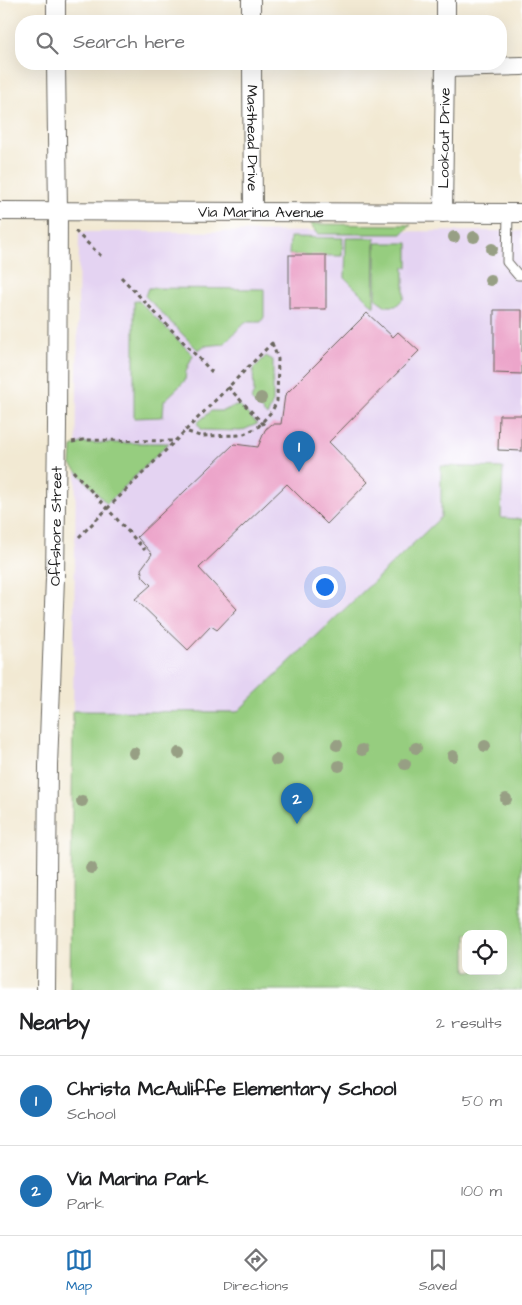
<!DOCTYPE html>
<style>
:root{--surface:#fff;--page:#f6f6f6;--text:#202124;--muted:#757577;--line:#e0e0e0;--accent:#1f6fb2}
body{margin:0;font-family:"Architects Daughter",sans-serif;background:var(--page);color:var(--text)}
.controls{position:absolute;right:15px;bottom:15px;display:grid;overflow:hidden;border-radius:10px;box-shadow:0 5px 20px #0002}
.controls button{width:45px;height:45px;display:grid;place-items:center;padding:0;border:0;border-bottom:1px solid var(--line);background:var(--surface);color:var(--text);font:25px sans-serif}
.you{position:absolute;left:324px;top:586px;width:18px;height:18px;margin:-12px;border:4px solid #fff;border-radius:50%;background:#1a73e8;box-shadow:0 0 0 8px #1a73e833}
.badge{display:grid;place-items:center;width:32px;height:32px;border-radius:50%;background:var(--accent);color:#fff;font-size:16px;font-weight:700}
.pin{position:absolute;translate:-50% -41px;filter:drop-shadow(0 1px 2px #0008)}
.pin::after{content:'';position:absolute;top:26px;width:18px;height:15px;background:inherit;clip-path:polygon(0 0,100% 0,50% 100%)}
.list{margin:0;padding:0;list-style:none}
h2{display:flex;justify-content:space-between;align-items:center;height:65px;margin:0;padding:0 20px;font-size:21px}
h2 small{font-size:16px;font-weight:400;color:var(--muted)}
.list li{display:grid;grid-template-columns:32px 1fr auto;gap:15px;align-items:center;box-sizing:border-box;height:90px;padding:0 20px;border-top:1px solid var(--line)}
.list b{display:block;font-size:19px;white-space:nowrap}
.list p{margin:0;font-size:16px;white-space:nowrap;color:var(--muted)}
.list em{font-size:16px;font-style:normal;color:var(--muted)}
.icon{flex:none;width:28px;height:28px;fill:none;stroke:currentColor;stroke-width:2;stroke-linecap:round;stroke-linejoin:round}
.map{position:relative;flex:none;width:522px;height:990px;overflow:hidden}
.search{position:absolute;background:var(--surface);box-shadow:0 5px 20px #0002;left:15px;right:15px;top:15px;height:55px;display:flex;align-items:center;gap:12px;box-sizing:border-box;padding:0 18px;border-radius:20px;color:var(--muted);font-size:19px}
.sheet{height:245px;background:var(--surface)}
nav{display:flex;justify-content:space-around;align-items:center;box-sizing:border-box;height:70px;border-top:1px solid var(--line);background:var(--surface);font-size:14px;color:var(--muted)}
nav a{display:grid;justify-items:center;gap:2px}
nav .on{color:var(--accent)}
.map>svg:first-child{display:block}
.built{fill:#e4d3f2}
.green{fill:#96cd7f;stroke:#59744e;fill-rule:evenodd}
.building{fill:#eca5ca}
.lines{fill:none;stroke-linecap:round;stroke-linejoin:round}
.service-casing{stroke:#67645c;stroke-width:11}
.minor-casing{stroke:#67645c;stroke-width:20}
.path{stroke:#67645c;stroke-width:3;stroke-dasharray:4 4;stroke-linecap:butt}
.service{stroke:#fff;stroke-width:9}
.minor{stroke:#fff;stroke-width:18}
.tree{fill:#979f84}
.labels{text-anchor:middle;stroke-width:4;stroke-linejoin:round;paint-order:stroke}
.street-label{font-size:15px;fill:#1c1c1c;stroke:#fff}
</style>
<div class="map">
<svg width="522" height="990" viewBox="0 0 522 990">
<rect width="100%" height="100%" fill="#fff"/>
<filter id="ink" filterUnits="userSpaceOnUse"><feTurbulence type="fractalNoise" baseFrequency=".02" numOctaves="2"/><feDisplacementMap in="SourceGraphic" scale="10" xChannelSelector="R" yChannelSelector="G"/><feConvolveMatrix kernelMatrix="1 2 1 2 8 2 1 2 1" color-interpolation-filters="sRGB"/></filter>
<filter id="wash" filterUnits="userSpaceOnUse"><feTurbulence type="fractalNoise" baseFrequency=".0096" numOctaves="4" result="noise"/><feDisplacementMap in="SourceGraphic" scale="20" xChannelSelector="R" yChannelSelector="G"/><feGaussianBlur stdDeviation="1.12" result="paint"/><feColorMatrix in="noise" values="0 0 0 0 0 0 0 0 0 0 0 0 0 0 0 0 0 1.4 0 .05"/><feComposite in="paint" operator="in"/></filter>
<g filter="url(#wash)">
<rect width="100%" height="100%" fill="#f2e9d3"/>
<!-- built -->
<path class="built" d="M 522,231 L 522,714 L 73,711 L 79,232 Z"/>
<!-- green -->
<g class="green">
<path d="M 310,224 L 411,225 L 402,234 L 317,234 Z"/>
<path d="M 290,237 L 343,238 L 342,256 L 289,255 Z"/>
<path d="M 346,238 L 375,238 L 374,307 L 345,278 Z"/>
<path d="M 376,243 L 408,243 L 408,267 L 404,267 L 404,298 L 396,306 L 386,306 L 376,299 Z"/>
<path d="M 148,288 L 264,289 L 264,317 L 261,322 L 245,322 L 224,344 L 204,346 L 198,350 L 145,296 Z"/>
<path d="M 134,301 L 139,301 L 193,355 L 186,371 L 185,381 L 164,401 L 163,416 L 160,417 L 134,418 Z"/>
<path d="M 266,356 L 273,360 L 273,402 L 267,416 L 251,400 L 254,392 L 253,369 Z"/>
<path d="M 239,405 L 257,424 L 241,431 L 202,430 L 197,423 L 211,411 L 222,411 Z"/>
<path d="M 81,443 L 169,443 L 107,504 L 71,465 L 72,447 Z"/>
<path d="M 441,466 L 503,468 L 501,518 L 522,519 L 522,990 L 70,990 L 73,711 L 237,712 L 441,517 ZM 466,934 L 503,934 L 503,971 L 466,971 Z"/>
</g>
<g id="blocks">
<!-- building -->
<g class="building">
<rect x="289" y="255" width="37" height="54"/>
<path d="M 494,310 L 522,310 L 522,374 L 494,373 Z"/>
<path d="M 367,313 L 393,337 L 398,332 L 419,351 L 329,442 L 368,482 L 327,524 L 287,484 L 199,568 L 237,609 L 217,630 L 211,626 L 188,650 L 135,599 L 151,585 L 143,577 L 141,569 L 152,554 L 137,537 L 234,444 L 258,447 L 265,430 L 272,424 L 281,424 L 285,395 Z"/>
<path d="M 499,415 L 522,415 L 522,451 L 498,450 Z"/>
</g>
</g>
</g>
<g filter="url(#ink)">
<use href="#blocks" fill-opacity="0" stroke="#67645c" stroke-width="1"/>
<g class="lines">
<!-- service casing -->
<g class="service-casing">
<path id="service" d="M 508,213 L 507,262 L 518,275 L 522,275"/>
</g>
<!-- minor casing -->
<g class="minor-casing">
<g id="minor">
<path d="M 56,0 L 56,21"/>
<path d="M 251,0 L 251,21"/>
<path d="M 446,21 L 446,0"/>
<path id="s1" d="M 252,64 L 253,212"/>
<path d="M 445,68 L 522,66"/>
<path id="s2" d="M 0,211 L 522,213"/>
<path id="s3" d="M 443,213 L 445,64"/>
<path id="s4" d="M 46,990 L 48,766 L 55,578 L 57,426 L 58,211 L 56,64"/>
</g>
</g>
<!-- path -->
<g class="path">
<path d="M 75,231 L 101,256"/>
<path d="M 121,277 L 212,372"/>
<path d="M 272,343 L 278,359 L 277,401 L 272,411 L 258,427 L 242,435 L 200,436 L 185,431 Z"/>
<path d="M 228,387 L 267,428"/>
<path d="M 72,442 L 83,440 L 175,441"/>
<path d="M 73,471 L 145,550"/>
<path d="M 79,537 L 185,431"/>
</g>
<!-- service -->
<use href="#service" class="service"/>
<!-- minor -->
<use href="#minor" class="minor"/>
</g>
<!-- trees -->
<g class="tree">
<circle cx="454" cy="237" r="6"/>
<circle cx="474" cy="237" r="6"/>
<circle cx="492" cy="249" r="6"/>
<circle cx="490" cy="280" r="6"/>
<circle cx="261" cy="398" r="6"/>
<circle cx="337" cy="745" r="6"/>
<circle cx="485" cy="746" r="6"/>
<circle cx="416" cy="748" r="6"/>
<circle cx="362" cy="750" r="6"/>
<circle cx="134" cy="753" r="6"/>
<circle cx="179" cy="753" r="6"/>
<circle cx="453" cy="756" r="6"/>
<circle cx="276" cy="760" r="6"/>
<circle cx="405" cy="764" r="6"/>
<circle cx="339" cy="766" r="6"/>
<circle cx="506" cy="799" r="6"/>
<circle cx="82" cy="801" r="6"/>
<circle cx="91" cy="868" r="6"/>
</g>
</g>
<g class="labels">
<!-- street labels -->
<g class="street-label">
<text dy="5" stroke="none"><textPath href="#s1" startOffset="74">Masthead Drive</textPath></text>
<text dy="5" stroke="none"><textPath href="#s3" startOffset="75">Lookout Drive</textPath></text>
<text dy="5" stroke="none"><textPath href="#s2" startOffset="261">Via Marina Avenue</textPath></text>
<text dy="5" stroke="none"><textPath href="#s4" startOffset="464">Offshore Street</textPath></text>
</g>
</g>
</svg>
<div class="controls">
<button><svg class="icon" aria-label="locate" viewBox="0 0 24 24"><circle cx="12" cy="12" r="6"/><path d="M12 2v4M12 18v4M2 12h4M18 12h4"/></svg></button>
</div>
<div class="you"></div>
<div class="pin badge" style="left:299px;top:472px">1</div>
<div class="pin badge" style="left:297px;top:824px">2</div>
<div class="search"><svg class="icon" aria-label="search" viewBox="0 0 24 24"><circle cx="10" cy="10" r="6"/><path d="M15 15l6 6"/></svg>Search here</div>
</div>
<section class="sheet">
<h2>Nearby<small>2 results</small></h2>
<ul class="list">
<li><span class="badge">1</span><div><b>Christa McAuliffe Elementary School</b><p>School</p></div><em>50 m</em></li>
<li><span class="badge">2</span><div><b>Via Marina Park</b><p>Park</p></div><em>100 m</em></li>
</ul>
</section>
<nav>
<a class="on"><svg class="icon" aria-label="map" viewBox="0 0 24 24"><path d="M3 6l6-2 6 2 6-2v14l-6 2-6-2-6 2zM9 4v14M15 6v14"/></svg>Map</a>
<a><svg class="icon" aria-label="directions" viewBox="0 0 24 24"><path d="M12 3l9 9-9 9-9-9zM9 14v-3h6M13 9l2 2-2 2"/></svg>Directions</a>
<a><svg class="icon" aria-label="saved" viewBox="0 0 24 24"><path d="M7 4h10v16l-5-4-5 4z"/></svg>Saved</a>
</nav>
